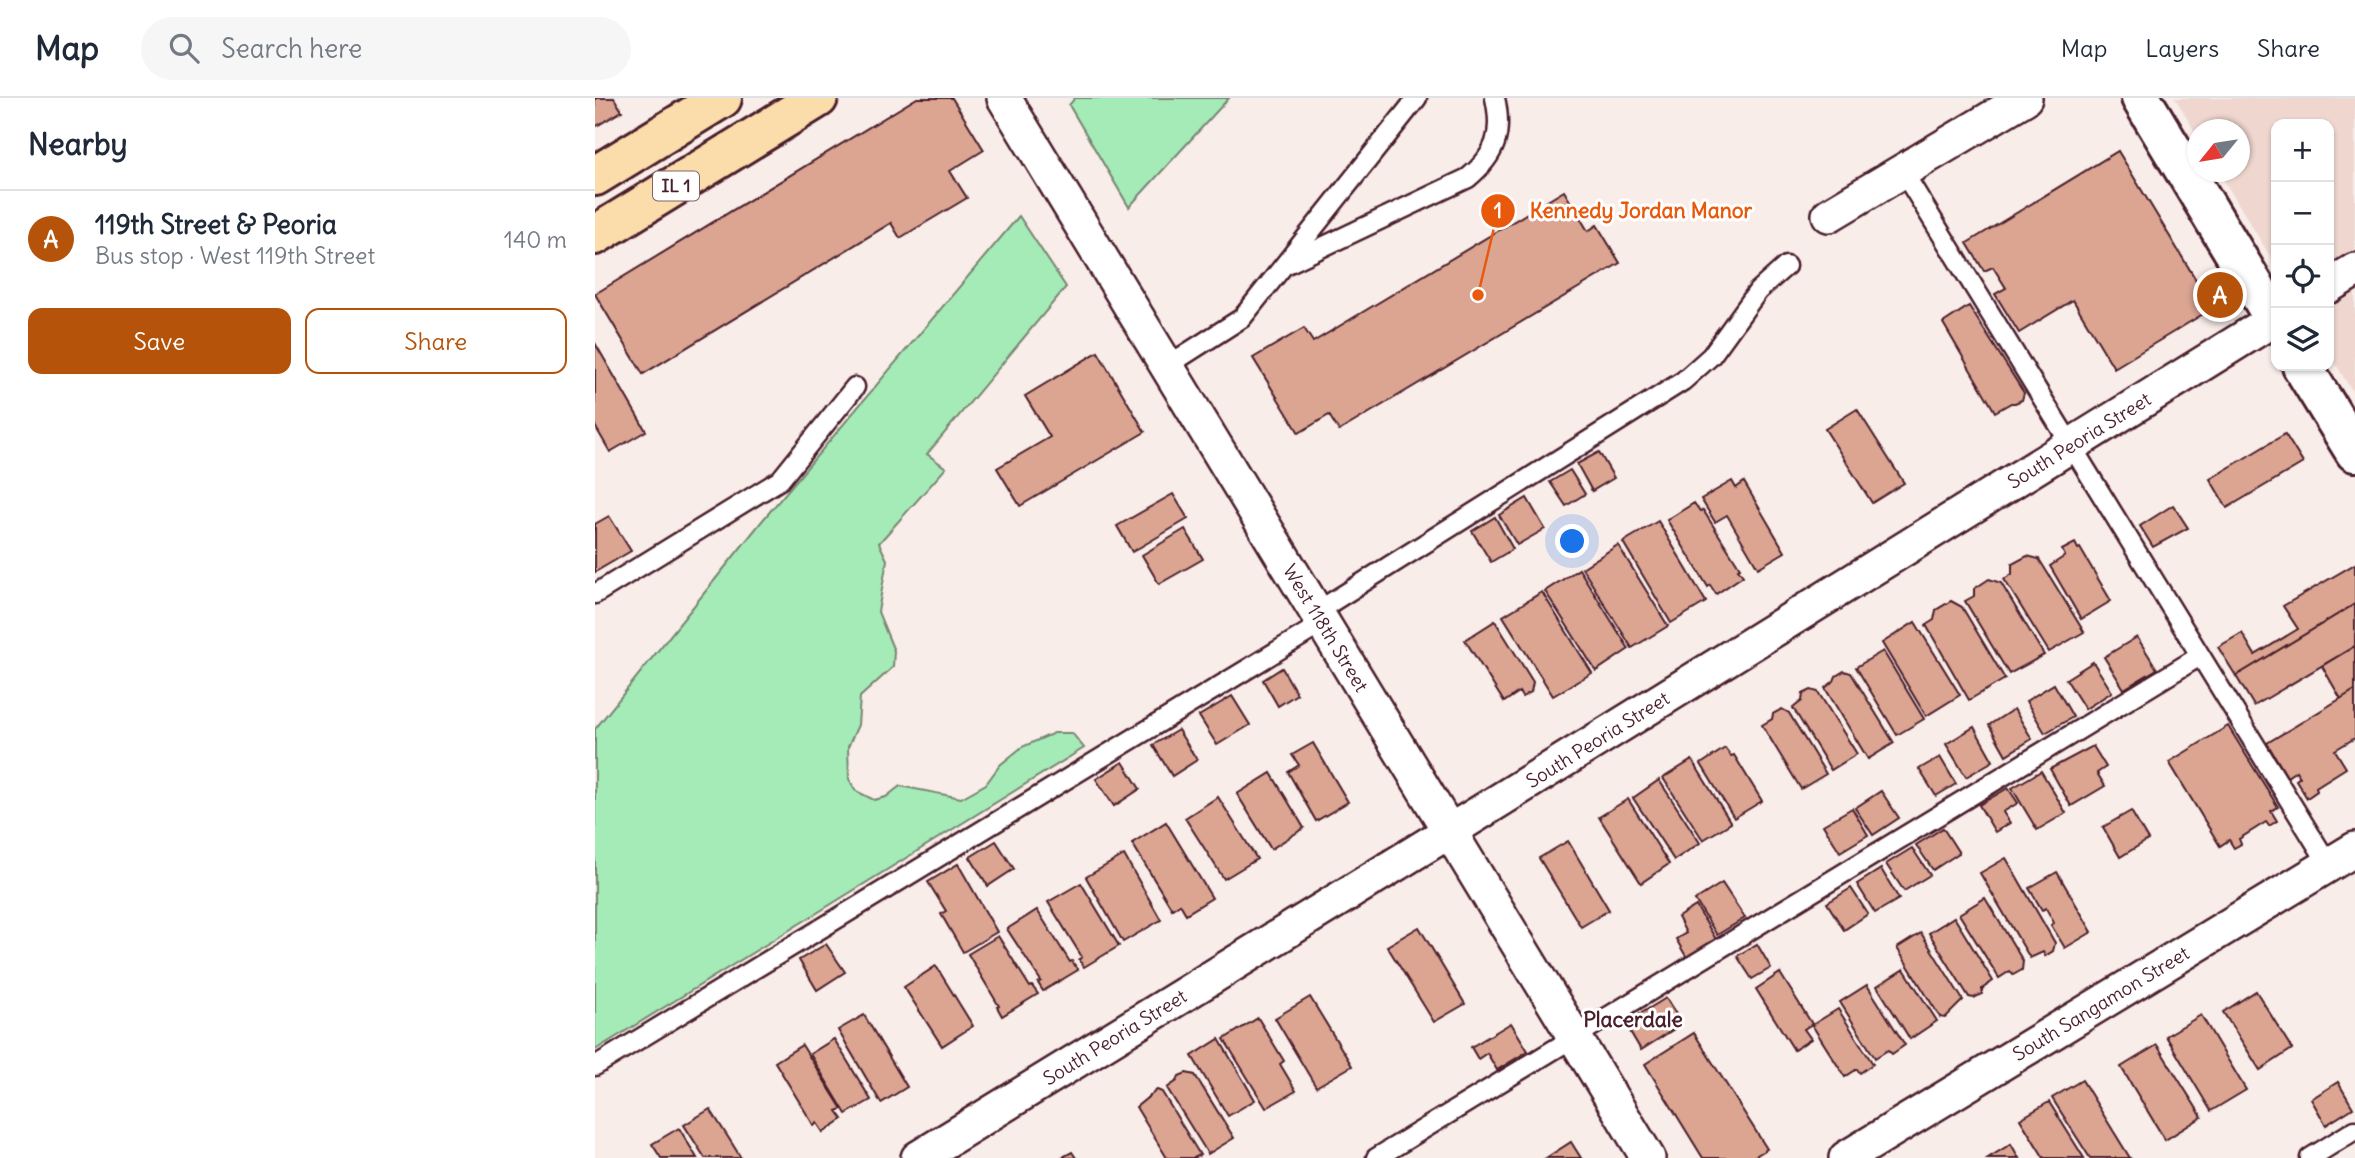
<!DOCTYPE html>
<meta charset="utf-8">
<style>
:root{--surface:#fff;--page:#f6f6f7;--text:#1f2937;--muted:#747a83;--line:#e0e1e3;--accent:#b45309}
body{margin:0;font-family:Delius,sans-serif;background:var(--page);color:var(--text)}
.controls{position:absolute;right:21px;top:21px;display:grid;overflow:hidden;border-radius:14px;box-shadow:0 2px 5px #0004}
.controls button{width:63px;height:63px;display:grid;place-items:center;padding:0;border:0;border-bottom:2px solid var(--line);background:var(--surface);color:var(--text);font:35px sans-serif}
.compass{position:absolute;left:1592px;top:21px;width:63px;height:63px;border-radius:50%;background:var(--surface);box-shadow:0 2px 5px #0004;rotate:240deg}
.you{position:absolute;left:978px;top:444px;width:24px;height:24px;margin:-18px;border:5px solid #fff;border-radius:50%;background:#1a73e8;box-shadow:0 0 0 10px #1a73e833}
.badge{display:grid;place-items:center;width:46px;height:46px;border-radius:50%;background:var(--accent);color:#fff;font-size:23px;font-weight:700}
.pin{position:absolute;translate:-50% -50%;border:4px solid #fff;box-shadow:0 2px 7px #0006}
.list{margin:0;padding:0;list-style:none}
h2{display:flex;justify-content:space-between;align-items:center;height:91px;margin:0;padding:0 28px;font-size:30px}
h2 small{font-size:23px;font-weight:400;color:var(--muted)}
.list li{display:grid;grid-template-columns:46px 1fr auto;gap:21px;align-items:center;box-sizing:border-box;height:98px;padding:0 28px;border-top:2px solid var(--line)}
.list b{display:block;font-size:26px;white-space:nowrap}
.list p{margin:0;font-size:23px;white-space:nowrap;color:var(--muted)}
.list em{font-size:23px;font-style:normal;color:var(--muted)}
.actions{display:flex;gap:14px;padding:21px 28px}
.actions a{flex:1;padding:16px 0;border:2px solid var(--accent);border-radius:14px;text-align:center;font-size:24px;color:var(--accent)}
.actions .main{background:var(--accent);color:#fff}
.icon{flex:none;width:38px;height:38px;fill:none;stroke:currentColor;stroke-width:2;stroke-linecap:round;stroke-linejoin:round}
.map{position:relative;flex:none;width:1760px;height:1060px;overflow:hidden}
header{display:flex;align-items:center;gap:42px;box-sizing:border-box;height:98px;padding:0 35px;background:var(--surface);border-bottom:2px solid var(--line)}
header strong{font-size:33px}
nav{display:flex;gap:38px;margin-inline-start:auto;font-size:24px}
.search{width:490px;height:63px;background:var(--page);display:flex;align-items:center;gap:18px;box-sizing:border-box;padding:0 24px;border-radius:38px;color:var(--muted);font-size:26px}
main{display:flex}
aside{flex:1;background:var(--surface)}
.map>svg:first-child{display:block}
.built{fill:#efd7cf}
.green{fill:#a5ebb7;stroke:#788571;stroke-width:2}
.building{fill:#dba592;stroke:#4a1f2b;stroke-width:2}
.lines{fill:none;stroke-linecap:round;stroke-linejoin:round}
.service-casing{stroke:#4a1f2b;stroke-width:23}
.minor-casing{stroke:#4a1f2b;stroke-width:38}
.tertiary-casing{stroke:#4a1f2b;stroke-width:44}
.primary-casing{stroke:#4a1f2b;stroke-width:44}
.service{stroke:#fff;stroke-width:18}
.minor{stroke:#fff;stroke-width:33}
.tertiary{stroke:#fff;stroke-width:38}
.primary{stroke:#fbddab;stroke-width:38}
.labels{text-anchor:middle;stroke-width:6;stroke-linejoin:round;paint-order:stroke}
.shield{fill:#fff;stroke:#80626b;stroke-width:2}
.shield-label{font-size:18px;font-weight:bold;fill:#4a1f2b}
.street-label{font-size:19px;fill:#4a1f2b;stroke:#fff}
.neighbourhood-label{font-size:21px;font-weight:bold;fill:#4a1f2b;stroke:#fff}
.leader{fill:none;stroke:#e8590c;stroke-width:2.5}
.callout-dot{fill:#e8590c;stroke:#fff;stroke-width:2.5}
.mark-label{font-size:21px;text-anchor:middle;font-weight:bold;fill:#fff}
.callout-label{font-size:21px;text-anchor:middle;font-weight:bold;fill:#e8590c;stroke:#fff;stroke-width:6;stroke-linejoin:round;paint-order:stroke}
</style>
<header>
<strong>Map</strong>
<div class="search"><svg class="icon" aria-label="search" viewBox="0 0 24 24"><circle cx="10" cy="10" r="6"/><path d="M15 15l6 6"/></svg>Search here</div>
<nav><a>Map</a><a>Layers</a><a>Share</a></nav>
</header>
<main>
<aside>
<h2>Nearby<small></small></h2>
<ul class="list">
<li><span class="badge">A</span><div><b>119th Street &amp; Peoria</b><p>Bus stop · West 119th Street</p></div><em>140 m</em></li>
</ul>
<div class="actions"><a class="main">Save</a><a>Share</a></div>
</aside>
<div class="map">
<svg width="1760" height="1060" viewBox="0 0 1760 1060">
<rect width="100%" height="100%" fill="#f8ede9"/>
<filter id="ink" filterUnits="userSpaceOnUse"><feTurbulence type="fractalNoise" baseFrequency=".0143" numOctaves="2"/><feDisplacementMap in="SourceGraphic" scale="14" xChannelSelector="R" yChannelSelector="G"/><feConvolveMatrix kernelMatrix="1 2 1 2 8 2 1 2 1" color-interpolation-filters="sRGB"/></filter>
<g filter="url(#ink)">
<!-- built -->
<path class="built" d="M 1580,0 L 1760,0 L 1760,298 L 1734,255 L 1734,26 L 1681,26 L 1681,168 L 1624,74 L 1644,74 L 1644,32 L 1602,32 L 1602,37 Z"/>
<!-- green -->
<g class="green">
<path d="M 480,0 L 634,0 L 534,109 L 474,7 Z"/>
<path d="M 424,118 L 471,189 L 332,356 L 351,370 L 284,445 L 292,462 L 283,514 L 299,553 L 298,569 L 265,599 L 263,627 L 253,649 L 254,681 L 261,693 L 279,702 L 291,699 L 305,688 L 366,700 L 391,686 L 405,667 L 427,649 L 459,635 L 477,635 L 489,650 L 0,952 L 0,631 L 167,423 Z"/>
</g>
<!-- building -->
<g class="building">
<path d="M 0,0 L 19,0 L 27,13 L 0,29 Z"/>
<path d="M 322,0 L 357,0 L 389,52 L 355,73 L 372,100 L 305,140 L 296,125 L 48,276 L 0,196 Z"/>
<path d="M 1523,53 L 1618,210 L 1519,270 L 1478,202 L 1424,235 L 1400,196 L 1411,190 L 1398,169 L 1389,173 L 1372,145 Z"/>
<path d="M 969,93 L 993,133 L 1002,127 L 1025,165 L 744,333 L 734,317 L 704,335 L 658,260 L 709,230 L 718,244 Z"/>
<path d="M 1374,208 L 1429,295 L 1427,302 L 1420,305 L 1416,305 L 1400,314 L 1348,225 Z"/>
<path d="M 0,245 L 51,333 L 15,354 L 0,328 Z"/>
<path d="M 503,254 L 550,334 L 425,408 L 402,370 L 455,339 L 430,298 Z"/>
<path d="M 1262,311 L 1309,385 L 1277,405 L 1230,331 Z"/>
<path d="M 1690,336 L 1708,365 L 1632,410 L 1615,381 Z"/>
<path d="M 1004,354 L 1019,380 L 997,393 L 982,366 Z"/>
<path d="M 975,372 L 990,396 L 971,408 L 955,384 Z"/>
<path d="M 1137,383 L 1141,390 L 1149,384 L 1190,454 L 1163,470 L 1132,417 L 1120,424 L 1106,401 Z"/>
<path d="M 578,396 L 593,421 L 537,454 L 522,428 Z"/>
<path d="M 932,400 L 950,431 L 922,447 L 904,417 Z"/>
<path d="M 1099,405 L 1105,413 L 1108,412 L 1145,470 L 1143,471 L 1148,478 L 1121,496 L 1115,487 L 1113,489 L 1072,422 Z"/>
<path d="M 1578,407 L 1593,430 L 1558,449 L 1545,428 Z"/>
<path d="M 14,418 L 36,453 L 0,474 L 0,426 Z"/>
<path d="M 900,419 L 918,451 L 896,464 L 877,433 Z"/>
<path d="M 1063,423 L 1111,504 L 1076,525 L 1028,444 Z"/>
<path d="M 590,431 L 608,461 L 564,486 L 547,457 Z"/>
<path d="M 1480,445 L 1483,451 L 1485,450 L 1516,503 L 1486,521 L 1455,468 L 1470,458 L 1467,452 Z"/>
<path d="M 1023,447 L 1073,528 L 1037,550 L 987,470 Z"/>
<path d="M 1432,458 L 1444,461 L 1489,534 L 1454,554 L 1409,481 L 1417,476 L 1417,466 Z"/>
<path d="M 1760,466 L 1760,506 L 1641,578 L 1623,549 L 1647,535 L 1660,557 L 1703,531 L 1688,508 Z"/>
<path d="M 984,471 L 1034,551 L 1001,573 L 950,493 Z"/>
<path d="M 1394,481 L 1406,485 L 1449,557 L 1414,576 L 1370,503 L 1379,498 L 1379,491 Z"/>
<path d="M 947,494 L 997,575 L 958,598 L 908,518 Z"/>
<path d="M 1356,503 L 1367,509 L 1410,581 L 1374,602 L 1331,527 L 1339,522 L 1341,512 Z"/>
<path d="M 1760,506 L 1760,548 L 1659,608 L 1641,578 Z"/>
<path d="M 900,523 L 938,584 L 936,594 L 927,599 L 924,594 L 909,604 L 870,542 Z"/>
<path d="M 1320,524 L 1365,597 L 1331,618 L 1287,545 Z"/>
<path d="M 1542,539 L 1562,571 L 1529,591 L 1509,559 Z"/>
<path d="M 1760,548 L 1760,592 L 1746,601 L 1727,568 Z"/>
<path d="M 1288,553 L 1329,621 L 1302,637 L 1261,569 Z"/>
<path d="M 1498,564 L 1517,594 L 1490,611 L 1471,581 Z"/>
<path d="M 687,570 L 702,596 L 683,608 L 668,582 Z"/>
<path d="M 1249,573 L 1256,575 L 1299,645 L 1273,661 L 1230,590 L 1239,583 L 1241,578 Z"/>
<path d="M 1459,586 L 1478,619 L 1450,635 L 1431,603 Z"/>
<path d="M 1216,592 L 1223,594 L 1262,656 L 1236,672 L 1198,610 L 1207,603 L 1208,596 Z"/>
<path d="M 1760,592 L 1760,640 L 1740,652 L 1751,670 L 1721,689 L 1722,693 L 1712,700 L 1701,682 L 1705,679 L 1701,673 L 1692,679 L 1672,645 Z"/>
<path d="M 637,598 L 655,627 L 622,647 L 604,618 Z"/>
<path d="M 1187,611 L 1194,615 L 1231,676 L 1206,691 L 1167,627 L 1177,621 L 1178,616 Z"/>
<path d="M 1419,611 L 1437,641 L 1411,657 L 1394,627 Z"/>
<path d="M 1633,628 L 1683,709 L 1676,713 L 1682,723 L 1674,728 L 1671,724 L 1644,741 L 1646,746 L 1639,750 L 1634,742 L 1625,748 L 1574,664 Z"/>
<path d="M 1379,629 L 1398,663 L 1371,679 L 1351,646 Z"/>
<path d="M 583,632 L 602,662 L 577,678 L 558,647 Z"/>
<path d="M 718,645 L 753,704 L 721,723 L 693,674 L 704,667 L 697,657 Z"/>
<path d="M 1498,648 L 1511,669 L 1502,675 L 1510,688 L 1476,708 L 1455,671 Z"/>
<path d="M 1130,650 L 1136,658 L 1139,657 L 1167,703 L 1139,720 L 1106,666 Z"/>
<path d="M 1345,659 L 1361,686 L 1341,698 L 1324,671 Z"/>
<path d="M 1097,662 L 1136,725 L 1108,742 L 1068,680 Z"/>
<path d="M 528,664 L 545,691 L 519,708 L 501,681 Z"/>
<path d="M 1446,673 L 1471,715 L 1442,732 L 1417,690 Z"/>
<path d="M 676,675 L 709,730 L 676,751 L 642,696 Z"/>
<path d="M 1064,682 L 1105,745 L 1079,762 L 1038,700 Z"/>
<path d="M 1413,690 L 1423,705 L 1408,714 L 1415,725 L 1400,734 L 1384,707 Z"/>
<path d="M 1286,693 L 1304,720 L 1278,737 L 1260,710 Z"/>
<path d="M 623,699 L 662,761 L 629,781 L 590,720 Z"/>
<path d="M 1033,701 L 1074,766 L 1046,785 L 1004,719 Z"/>
<path d="M 1257,710 L 1273,737 L 1245,754 L 1228,727 Z"/>
<path d="M 1536,713 L 1553,742 L 1525,759 L 1508,729 Z"/>
<path d="M 571,724 L 617,800 L 591,816 L 585,806 L 577,811 L 537,745 Z"/>
<path d="M 1348,730 L 1364,755 L 1338,772 L 1321,747 Z"/>
<path d="M 401,743 L 419,771 L 393,788 L 375,759 Z"/>
<path d="M 973,743 L 1014,812 L 986,829 L 944,760 Z"/>
<path d="M 1317,750 L 1335,777 L 1309,793 L 1291,766 Z"/>
<path d="M 529,757 L 566,822 L 528,844 L 491,779 Z"/>
<path d="M 1411,760 L 1460,845 L 1458,853 L 1450,858 L 1448,854 L 1435,860 L 1385,775 Z"/>
<path d="M 363,766 L 402,834 L 368,854 L 346,816 L 351,813 L 333,784 Z"/>
<path d="M 1286,771 L 1304,801 L 1280,815 L 1262,786 Z"/>
<path d="M 1462,774 L 1497,834 L 1470,850 L 1456,827 L 1459,825 L 1451,810 L 1447,812 L 1434,790 Z"/>
<path d="M 486,785 L 524,848 L 489,869 L 484,861 L 487,859 L 453,804 Z"/>
<path d="M 1127,785 L 1150,820 L 1122,837 L 1100,802 Z"/>
<path d="M 1256,790 L 1273,816 L 1249,832 L 1232,805 Z"/>
<path d="M 1390,800 L 1428,863 L 1427,872 L 1418,877 L 1415,873 L 1404,880 L 1364,816 Z"/>
<path d="M 1101,808 L 1122,843 L 1092,860 L 1081,841 L 1091,835 L 1083,819 Z"/>
<path d="M 442,812 L 475,864 L 477,863 L 483,872 L 448,893 L 443,885 L 446,883 L 412,831 Z"/>
<path d="M 1359,819 L 1398,883 L 1387,891 L 1387,896 L 1379,900 L 1374,899 L 1334,835 Z"/>
<path d="M 824,829 L 870,906 L 839,924 L 792,848 Z"/>
<path d="M 1326,835 L 1368,902 L 1350,920 L 1345,919 L 1302,850 Z"/>
<path d="M 403,838 L 435,889 L 437,888 L 443,896 L 407,918 L 402,909 L 404,908 L 373,856 Z"/>
<path d="M 231,846 L 250,874 L 222,892 L 204,862 Z"/>
<path d="M 1162,846 L 1176,870 L 1157,881 L 1142,858 Z"/>
<path d="M 341,868 L 378,928 L 347,948 L 309,889 Z"/>
<path d="M 1309,871 L 1342,923 L 1315,941 L 1282,888 Z"/>
<path d="M 1185,875 L 1217,926 L 1209,931 L 1216,941 L 1199,952 L 1161,891 Z"/>
<path d="M 1272,887 L 1310,947 L 1297,956 L 1293,952 L 1280,960 L 1245,904 Z"/>
<path d="M 1661,893 L 1697,951 L 1665,972 L 1628,914 Z"/>
<path d="M 715,899 L 757,968 L 721,989 L 680,920 Z"/>
<path d="M 1071,900 L 1087,926 L 1046,952 L 1030,925 Z"/>
<path d="M 1243,911 L 1278,966 L 1265,975 L 1262,971 L 1250,979 L 1217,927 Z"/>
<path d="M 269,917 L 312,989 L 286,1005 L 243,932 Z"/>
<path d="M 1606,917 L 1651,992 L 1616,1013 L 1571,938 Z"/>
<path d="M 663,920 L 689,963 L 685,966 L 701,993 L 671,1010 L 629,941 Z"/>
<path d="M 916,925 L 933,953 L 902,972 L 892,955 L 883,961 L 876,949 Z"/>
<path d="M 1099,935 L 1172,1051 L 1157,1060 L 1108,1060 L 1050,966 Z"/>
<path d="M 239,941 L 276,1002 L 251,1016 L 215,956 Z"/>
<path d="M 624,941 L 660,1002 L 633,1018 L 597,958 Z"/>
<path d="M 207,947 L 247,1011 L 242,1013 L 248,1021 L 228,1034 L 222,1025 L 219,1028 L 180,964 Z"/>
<path d="M 1562,947 L 1607,1019 L 1570,1042 L 1526,969 Z"/>
<path d="M 591,975 L 600,977 L 639,1040 L 613,1056 L 572,990 L 582,983 L 584,978 Z"/>
<path d="M 1487,982 L 1535,1060 L 1495,1060 L 1457,1000 Z"/>
<path d="M 1743,984 L 1758,1010 L 1731,1027 L 1716,1001 Z"/>
<path d="M 562,992 L 567,994 L 605,1057 L 599,1060 L 572,1060 L 541,1009 Z"/>
<path d="M 1454,1004 L 1489,1060 L 1449,1060 L 1425,1021 Z"/>
<path d="M 115,1011 L 138,1047 L 146,1060 L 110,1060 L 89,1027 Z"/>
<path d="M 84,1030 L 102,1060 L 66,1060 L 57,1046 Z"/>
<path d="M 976,1044 L 986,1060 L 951,1060 Z"/>
<path d="M 1416,1046 L 1424,1060 L 1393,1060 Z"/>
<path d="M 477,1054 L 481,1060 L 466,1060 Z"/>
</g>
<g class="lines">
<!-- service casing -->
<g class="service-casing">
<g id="service">
<path d="M 1307,72 L 1734,767"/>
<path d="M 694,165 L 873,80 C 901,57 908,36 900,0"/>
<path d="M 572,268 L 647,220 L 822,0"/>
<path d="M 0,496 L 185,382 L 260,289"/>
<path d="M 721,514 L 1088,283 L 1116,258 L 1163,193 L 1191,168"/>
<path d="M 0,968 L 728,525"/>
<path d="M 781,1060 L 1605,558"/>
<path d="M 1715,1060 L 1760,1032"/>
</g>
</g>
<!-- minor casing -->
<g class="minor-casing">
<g id="minor">
<path id="s1" d="M 409,0 L 1053,1060"/>
<path d="M 1234,117 L 1430,0"/>
<path d="M 1734,188 L 1760,172"/>
<path id="s2" d="M 323,1060 L 889,712 L 1681,220"/>
<path id="s3" d="M 1251,1060 L 1760,751"/>
</g>
</g>
<!-- tertiary casing -->
<g class="tertiary-casing">
<g id="tertiary">
<path d="M 1546,0 L 1681,224"/>
<path d="M 1707,268 L 1760,354"/>
</g>
</g>
<!-- primary casing -->
<g class="primary-casing">
<g id="primary">
<path d="M 0,78 L 127,0"/>
<path d="M 0,137 L 223,0"/>
</g>
</g>
<!-- service -->
<use href="#service" class="service"/>
<!-- minor -->
<use href="#minor" class="minor"/>
<!-- tertiary -->
<use href="#tertiary" class="tertiary"/>
<!-- primary -->
<use href="#primary" class="primary"/>
</g>
</g>
<g class="labels">
<!-- shield labels -->
<rect class="shield" x="58" y="73.5" width="46" height="29" rx="5"/>
<g class="shield-label">
<text x="81" y="94">IL 1</text>
</g>
<!-- street labels -->
<g class="street-label">
<text dy="7" stroke="none"><textPath href="#s2" startOffset="1365">South Peoria Street</textPath></text>
<text dy="7" stroke="none"><textPath href="#s1" startOffset="620">West 118th Street</textPath></text>
<text dy="7" stroke="none"><textPath href="#s2" startOffset="798">South Peoria Street</textPath></text>
<text dy="7" stroke="none"><textPath href="#s3" startOffset="298">South Sangamon Street</textPath></text>
<text dy="7" stroke="none"><textPath href="#s2" startOffset="231">South Peoria Street</textPath></text>
</g>
<!-- neighbourhood labels -->
<g class="neighbourhood-label">
<text x="1038" y="929">Placerdale</text>
</g>
</g>
<!-- callouts -->
<path class="leader" d="M883 197L903 113"/>
<g class="callout-dot">
<circle cx="883" cy="197" r="7"/>
<circle cx="903" cy="113" r="18"/>
</g>
<g class="mark-label">
<text x="903" y="120">1</text>
</g>
<g class="callout-label">
<text x="1046" y="120">Kennedy Jordan Manor</text>
</g>
</svg>
<div class="controls">
<button>+</button>
<button>−</button>
<button><svg class="icon" aria-label="locate" viewBox="0 0 24 24"><circle cx="12" cy="12" r="6"/><path d="M12 2v4M12 18v4M2 12h4M18 12h4"/></svg></button>
<button><svg class="icon" aria-label="layers" viewBox="0 0 24 24"><path d="M12 4l9 5-9 5-9-5zM3 14l9 5 9-5"/></svg></button>
</div>
<svg class="compass" viewBox="-18 -18 36 36"><path d="M0-13l5 13h-10z" fill="#e53935"/><path d="M0 13l5-13h-10z" fill="#747a83"/></svg>
<div class="you"></div>
<div class="pin badge" style="left:1625px;top:197px">A</div>
</div>
</main>
